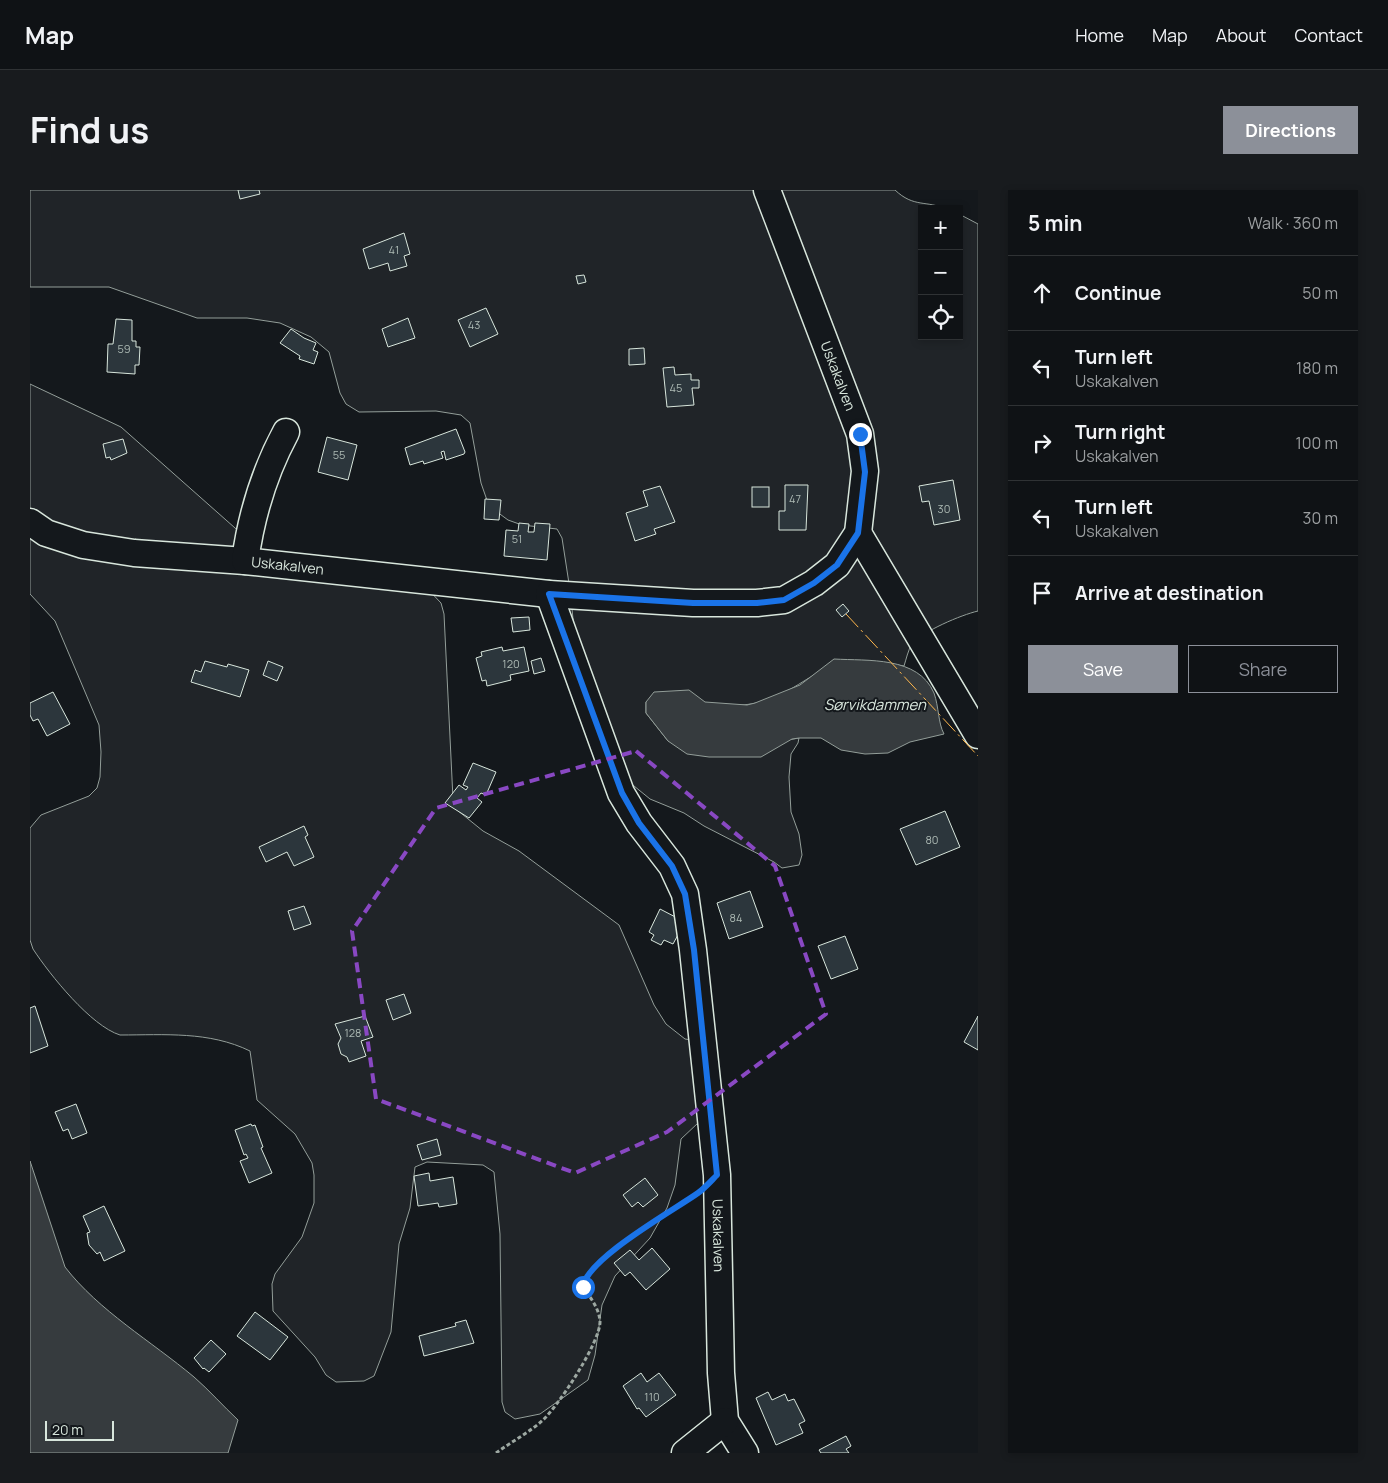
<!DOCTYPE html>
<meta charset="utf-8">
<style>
:root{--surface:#0f1215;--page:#181b1e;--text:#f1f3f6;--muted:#9b9ea0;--line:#2f3234;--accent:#8c9099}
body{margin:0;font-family:Manrope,sans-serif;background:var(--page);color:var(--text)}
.controls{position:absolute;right:15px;top:15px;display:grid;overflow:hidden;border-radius:0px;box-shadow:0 2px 8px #0003}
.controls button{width:45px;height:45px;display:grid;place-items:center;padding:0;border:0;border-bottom:1px solid var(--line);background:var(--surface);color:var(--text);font:25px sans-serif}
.scale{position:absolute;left:15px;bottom:12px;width:69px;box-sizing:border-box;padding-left:5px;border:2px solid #d8e6dc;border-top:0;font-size:14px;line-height:18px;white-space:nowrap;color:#d8e6dc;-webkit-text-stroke:4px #14181c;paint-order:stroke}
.stop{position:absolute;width:15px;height:15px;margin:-11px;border:4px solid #1a73e8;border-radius:50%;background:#fff}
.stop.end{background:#1a73e8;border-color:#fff;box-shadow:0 1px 5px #0008}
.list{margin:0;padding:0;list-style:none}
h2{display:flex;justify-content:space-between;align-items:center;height:65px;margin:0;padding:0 20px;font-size:21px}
h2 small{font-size:16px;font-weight:400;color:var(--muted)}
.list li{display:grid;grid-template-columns:32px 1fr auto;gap:15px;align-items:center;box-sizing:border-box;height:75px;padding:0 20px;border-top:1px solid var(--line)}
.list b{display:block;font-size:19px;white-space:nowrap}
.list p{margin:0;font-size:16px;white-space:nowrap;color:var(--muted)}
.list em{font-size:16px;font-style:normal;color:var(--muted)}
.actions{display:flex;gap:10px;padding:15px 20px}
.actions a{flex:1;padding:11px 0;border:1px solid var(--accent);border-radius:0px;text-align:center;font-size:18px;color:var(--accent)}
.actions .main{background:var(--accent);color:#fff}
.icon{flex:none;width:28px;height:28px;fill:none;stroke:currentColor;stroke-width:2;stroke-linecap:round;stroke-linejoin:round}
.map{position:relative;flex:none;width:948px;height:1263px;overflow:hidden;border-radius:0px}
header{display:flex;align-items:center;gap:30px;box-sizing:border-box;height:70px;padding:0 25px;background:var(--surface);border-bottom:1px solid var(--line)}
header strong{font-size:24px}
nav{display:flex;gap:28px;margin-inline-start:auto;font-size:18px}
.intro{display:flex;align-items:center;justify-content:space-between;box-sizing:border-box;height:120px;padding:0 30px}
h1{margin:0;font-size:35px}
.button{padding:12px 22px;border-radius:0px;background:var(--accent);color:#fff;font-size:18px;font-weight:700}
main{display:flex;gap:30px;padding:0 30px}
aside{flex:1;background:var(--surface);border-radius:0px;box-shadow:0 2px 8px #0003}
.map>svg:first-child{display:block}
.green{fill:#202428;stroke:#939e99}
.water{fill:#363b3e;stroke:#939e99}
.building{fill:#2c363c;stroke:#d8e6dc}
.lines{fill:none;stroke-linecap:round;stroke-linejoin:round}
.minor-casing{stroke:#d8e6dc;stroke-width:29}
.path{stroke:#9da8a2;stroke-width:3;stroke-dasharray:4 2.5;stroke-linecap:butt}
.minor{stroke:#14181c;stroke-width:26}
.power{stroke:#ffb74d;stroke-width:1;stroke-dasharray:18 4 2.5 4;stroke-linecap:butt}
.route{stroke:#1a73e8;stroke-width:6}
.marked{fill:none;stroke:#8948c3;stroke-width:4;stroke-dasharray:10 6;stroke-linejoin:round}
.labels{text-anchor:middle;stroke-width:4;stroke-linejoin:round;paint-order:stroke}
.number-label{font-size:11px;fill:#adbab4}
.street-label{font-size:14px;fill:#d8e6dc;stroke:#14181c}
.water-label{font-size:15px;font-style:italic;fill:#d8e6dc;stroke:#14181c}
</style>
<header>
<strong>Map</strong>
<nav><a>Home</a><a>Map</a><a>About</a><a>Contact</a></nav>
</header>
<div class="intro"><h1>Find us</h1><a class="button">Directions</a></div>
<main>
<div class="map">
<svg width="948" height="1263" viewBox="0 0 948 1263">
<rect width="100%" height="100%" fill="#14181c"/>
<!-- green -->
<g class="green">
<path d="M 0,0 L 865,0 C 884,18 896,10 916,19 L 892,19 L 892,146 L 929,146 L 929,24 L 948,34 L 948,421 C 931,425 893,441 882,454 C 878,460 876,470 874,476 C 855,473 820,468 802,476 C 779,485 759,504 734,511 C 702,521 650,513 616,512 L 616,523 L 638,551 L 746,552 L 769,548 L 768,553 L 761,564 L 759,587 L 761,622 L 769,644 L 772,665 L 769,675 L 752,678 L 744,672 L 674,636 L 654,623 L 620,609 L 593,587 L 545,448 L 540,400 L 532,348 L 527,339 L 492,335 L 478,330 L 459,316 L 451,293 L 440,233 L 431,225 L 406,221 L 329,222 L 316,214 L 310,203 L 299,162 L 281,147 L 250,133 L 217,128 L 167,128 L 79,97 L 0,97 Z"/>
<path d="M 0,194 L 91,237 L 231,361 L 394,395 L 411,413 L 414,424 L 423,609 L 427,620 L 453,641 L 489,661 L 589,735 L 624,815 L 636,834 L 655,849 L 683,853 L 692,905 L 682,918 L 679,929 L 668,933 L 651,949 L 645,995 L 637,1018 L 620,1048 L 585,1086 L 572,1115 L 565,1165 L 558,1190 L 510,1224 L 485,1229 L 475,1222 L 472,1212 L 470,1044 L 464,982 L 453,975 L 397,972 L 385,977 L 380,1018 L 369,1054 L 361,1142 L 344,1186 L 334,1191 L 306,1192 L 296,1185 L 285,1167 L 243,1121 L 242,1094 L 245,1084 L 272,1047 L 284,1013 L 284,985 L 282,973 L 265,944 L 227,910 L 220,861 C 179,841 135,845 90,845 C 61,836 20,785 3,759 L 0,750 L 0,638 L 11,625 L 59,606 L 67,598 L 70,587 L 71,562 L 69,535 L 25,431 L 0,404 Z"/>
</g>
<!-- water -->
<g class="water">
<path d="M 804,469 C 838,471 888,466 904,503 C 909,517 908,533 914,544 L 880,552 L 858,563 L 835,564 L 811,560 L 791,548 L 769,548 L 762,549 L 731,567 L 679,567 L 657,564 L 638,551 L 616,523 L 616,512 L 624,502 L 659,500 L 675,512 L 717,515 L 725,513 L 770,495 Z"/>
<path d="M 0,971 L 35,1077 C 69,1121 121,1151 164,1187 C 179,1200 193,1216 208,1230 L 198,1263 L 0,1263 Z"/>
</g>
<!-- building -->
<g class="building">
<path d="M 208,0 L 229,0 L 230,4 L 210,9 Z"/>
<path d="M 374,43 L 380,64 L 374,66 L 377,76 L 360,81 L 358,73 L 339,79 L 333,59 Z"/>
<path d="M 554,85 L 556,92 L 548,94 L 546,86 Z"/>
<path d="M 456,118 L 468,144 L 440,157 L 428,130 Z"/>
<path d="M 378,128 L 385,148 L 358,157 L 352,139 Z"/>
<path d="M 86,129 L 102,130 L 102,151 L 106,151 L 106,157 L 110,157 L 109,175 L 105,175 L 105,184 L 77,182 L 78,154 L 83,154 Z"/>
<path d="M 261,139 L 274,148 L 286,153 L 283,160 L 288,162 L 284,174 L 269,169 L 270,166 L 250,153 Z"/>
<path d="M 614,158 L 615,174 L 599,175 L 599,159 Z"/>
<path d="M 644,177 L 645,185 L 661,184 L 661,190 L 669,190 L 669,198 L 662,198 L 664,215 L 637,217 L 633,178 Z"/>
<path d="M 426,239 L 435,262 L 434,264 L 416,270 L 414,261 L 411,262 L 413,268 L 394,274 L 393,271 L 380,275 L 375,258 Z"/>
<path d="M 297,247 L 327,255 L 318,290 L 288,282 Z"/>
<path d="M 93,249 L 97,263 L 81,270 L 80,267 L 76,268 L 73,254 Z"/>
<path d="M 923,290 L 930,330 L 904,335 L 899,311 L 892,312 L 889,296 Z"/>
<path d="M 755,295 L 778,295 L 776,340 L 749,340 L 749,321 L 755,321 Z"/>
<path d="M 630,296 L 645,332 L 624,339 L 626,344 L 605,351 L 596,323 L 618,316 L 613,301 Z"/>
<rect x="722" y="297" width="17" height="20"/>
<path d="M 455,309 L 471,310 L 469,330 L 454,329 Z"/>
<path d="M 489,333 L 499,334 L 498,342 L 504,342 L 505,333 L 520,334 L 517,370 L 474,366 L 476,340 L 488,341 Z"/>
<path d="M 813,414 L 819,421 L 812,427 L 806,420 Z"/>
<path d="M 499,427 L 500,440 L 483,442 L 481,428 Z"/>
<path d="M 472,457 L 473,461 L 494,457 L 499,481 L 480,485 L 481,490 L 457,496 L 456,490 L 452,491 L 446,468 L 452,466 L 451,462 Z"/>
<path d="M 511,468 L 515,481 L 504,484 L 501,471 Z"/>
<path d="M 175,471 L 197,477 L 198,474 L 219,480 L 210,507 L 161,492 L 165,480 L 171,482 Z"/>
<path d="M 238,471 L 253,477 L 247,491 L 233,485 Z"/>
<path d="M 23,502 L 40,534 L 17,546 L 8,529 L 3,531 L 0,525 L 0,513 Z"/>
<path d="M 443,573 L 466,582 L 456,605 L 451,603 L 447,608 L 452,612 L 439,628 L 415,613 L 429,595 L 436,600 L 438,597 L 433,595 Z"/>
<path d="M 915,621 L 930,657 L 886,675 L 870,639 Z"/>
<path d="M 274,636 L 278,645 L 275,647 L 284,667 L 264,676 L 257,662 L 236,672 L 229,657 Z"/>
<path d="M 720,701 L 733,737 L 699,749 L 687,713 Z"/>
<path d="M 274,716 L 281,734 L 264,740 L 258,721 Z"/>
<path d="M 630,719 L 655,732 L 643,754 L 634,750 L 631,755 L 621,750 L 624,745 L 619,742 Z"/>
<path d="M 815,746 L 828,779 L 801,789 L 788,756 Z"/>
<path d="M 374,804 L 381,823 L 363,830 L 356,810 Z"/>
<path d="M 5,816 L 18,856 L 0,863 L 0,818 Z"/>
<path d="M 335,826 L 343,847 L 331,851 L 336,866 L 319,872 L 317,867 L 311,864 L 308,854 L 311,848 L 305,834 Z"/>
<path d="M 948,826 L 948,860 L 934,852 Z"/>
<path d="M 46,914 L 57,943 L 42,949 L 38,939 L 33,941 L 25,922 Z"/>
<path d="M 221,934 L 222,936 L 225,935 L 233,957 L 231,958 L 242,983 L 219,993 L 210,971 L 218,968 L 216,964 L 214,965 L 205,940 Z"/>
<path d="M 407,949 L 411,965 L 392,970 L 387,955 Z"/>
<path d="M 399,983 L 400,991 L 423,987 L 427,1014 L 409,1017 L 408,1013 L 388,1016 L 384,986 Z"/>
<path d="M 615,988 L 628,1005 L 613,1017 L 608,1012 L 602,1017 L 593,1005 Z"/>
<path d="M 74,1016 L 95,1061 L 74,1071 L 70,1062 L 67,1064 L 59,1055 L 57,1043 L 60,1042 L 53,1026 Z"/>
<path d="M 622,1058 L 640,1079 L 616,1100 L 600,1082 L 595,1086 L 584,1073 L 600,1060 L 609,1070 Z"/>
<path d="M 225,1122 L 258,1147 L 240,1170 L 207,1146 Z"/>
<path d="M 436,1130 L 444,1153 L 394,1166 L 389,1146 L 426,1136 L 425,1133 Z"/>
<path d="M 181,1150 L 196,1164 L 179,1182 L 174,1178 L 173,1179 L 164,1168 Z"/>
<path d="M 611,1183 L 617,1192 L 629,1183 L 646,1205 L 616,1227 L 609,1218 L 607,1219 L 593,1196 Z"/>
<path d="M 738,1202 L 742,1210 L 755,1204 L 758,1211 L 764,1209 L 775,1231 L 769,1234 L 773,1243 L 746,1255 L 726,1208 Z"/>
<path d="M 816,1246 L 821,1256 L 816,1259 L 819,1263 L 791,1263 L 789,1260 Z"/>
</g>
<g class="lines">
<!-- minor casing -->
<g class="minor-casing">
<g id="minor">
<path id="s1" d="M 0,332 L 16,343 L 53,355 L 104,363 L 215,371 L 519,404 L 663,413 L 727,413 L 754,410 L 784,393 L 807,375 L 828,343 L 835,281 L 830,244 L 737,0"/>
<path d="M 828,343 L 948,545"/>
<path d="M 215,371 C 221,327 235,281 256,242"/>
<path id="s2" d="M 519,404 L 591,603 L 609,633 L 642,676 L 655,704 L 663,760 L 687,985 L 691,1183 L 695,1231 L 715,1263"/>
<path d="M 655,1263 L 695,1231"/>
</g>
</g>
<!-- path -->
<path class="path" d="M 466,1263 C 481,1252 500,1242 513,1230 C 529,1215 571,1151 570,1131 C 569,1118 560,1107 553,1097 C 555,1072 640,1021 663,1006"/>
<!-- minor -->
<use href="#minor" class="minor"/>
<!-- power -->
<path class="power" d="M 816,424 L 948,566"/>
</g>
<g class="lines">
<!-- route -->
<path class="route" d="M 553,1097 C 556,1069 644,1020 668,1003 C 675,998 681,991 687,985 L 664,760 L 655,704 L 642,676 L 609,633 L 592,603 L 519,404 L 663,413 L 727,413 L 754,410 L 784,393 L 807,375 L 828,343 L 835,282 L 830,244"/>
</g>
<!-- marked area -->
<path class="marked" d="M 606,561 L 745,676 L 796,824 L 637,942 L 545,983 L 346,909 L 322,741 L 406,618 Z"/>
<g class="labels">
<!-- number labels -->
<g class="number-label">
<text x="364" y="64">41</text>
<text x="444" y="139">43</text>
<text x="94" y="163">59</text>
<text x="646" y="202">45</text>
<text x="309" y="269">55</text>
<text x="765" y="313">47</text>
<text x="914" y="323">30</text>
<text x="487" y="353">51</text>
<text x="481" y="478">120</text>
<text x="902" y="654">80</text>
<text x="706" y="732">84</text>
<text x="323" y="847">128</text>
<text x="622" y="1211">110</text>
</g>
<!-- street labels -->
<g class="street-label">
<text transform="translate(808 186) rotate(69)" y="5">Uskakalven</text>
<text dy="5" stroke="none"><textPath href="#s1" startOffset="264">Uskakalven</textPath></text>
<text dy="5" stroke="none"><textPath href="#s2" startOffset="675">Uskakalven</textPath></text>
</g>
<!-- water labels -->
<g class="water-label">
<text x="845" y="520">Sørvikdammen</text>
</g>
</g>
</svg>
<div class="controls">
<button>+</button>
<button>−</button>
<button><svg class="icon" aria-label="locate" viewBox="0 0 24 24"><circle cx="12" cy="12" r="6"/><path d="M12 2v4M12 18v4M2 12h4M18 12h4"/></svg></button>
</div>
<div class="scale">20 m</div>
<div class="stop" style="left:553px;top:1097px"></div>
<div class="stop end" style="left:830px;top:244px"></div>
</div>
<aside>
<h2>5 min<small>Walk · 360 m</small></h2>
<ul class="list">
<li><svg class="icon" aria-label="ahead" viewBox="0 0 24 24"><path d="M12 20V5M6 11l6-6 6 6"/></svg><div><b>Continue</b></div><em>50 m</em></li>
<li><svg class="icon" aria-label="left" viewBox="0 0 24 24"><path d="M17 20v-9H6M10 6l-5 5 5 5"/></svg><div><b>Turn left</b><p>Uskakalven</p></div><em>180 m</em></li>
<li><svg class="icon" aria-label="right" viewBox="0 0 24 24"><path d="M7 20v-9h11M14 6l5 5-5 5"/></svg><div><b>Turn right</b><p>Uskakalven</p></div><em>100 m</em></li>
<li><svg class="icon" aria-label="left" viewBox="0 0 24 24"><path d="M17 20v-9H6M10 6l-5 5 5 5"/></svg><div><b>Turn left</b><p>Uskakalven</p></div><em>30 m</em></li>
<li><svg class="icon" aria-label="arrive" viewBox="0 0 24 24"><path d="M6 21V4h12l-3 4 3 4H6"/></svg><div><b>Arrive at destination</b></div></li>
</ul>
<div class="actions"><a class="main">Save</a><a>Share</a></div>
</aside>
</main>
